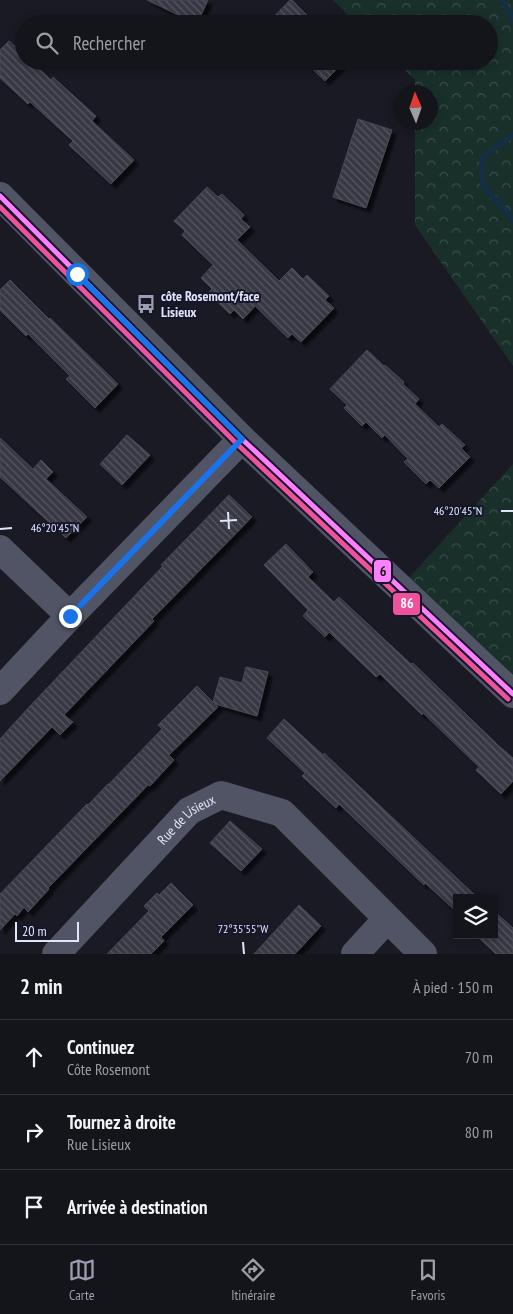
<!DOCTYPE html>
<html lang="fr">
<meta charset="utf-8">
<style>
:root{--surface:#14141b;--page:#212128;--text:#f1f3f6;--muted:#9d9ea3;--line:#33333a;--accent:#9b9eb0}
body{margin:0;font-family:"PT Sans Narrow",sans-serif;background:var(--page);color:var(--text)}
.controls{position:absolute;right:15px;bottom:15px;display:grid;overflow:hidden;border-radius:0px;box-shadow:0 2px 8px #0003}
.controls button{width:45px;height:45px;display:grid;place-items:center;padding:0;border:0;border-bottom:1px solid var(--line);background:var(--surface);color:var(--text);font:25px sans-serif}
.compass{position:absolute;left:393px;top:85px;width:45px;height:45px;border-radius:50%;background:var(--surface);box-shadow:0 2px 8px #0003;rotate:358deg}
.scale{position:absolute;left:15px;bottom:12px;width:64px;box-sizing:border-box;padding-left:5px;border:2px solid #e1e5fb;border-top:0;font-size:14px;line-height:18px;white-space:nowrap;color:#e1e5fb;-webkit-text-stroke:4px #151629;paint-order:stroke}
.stop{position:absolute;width:15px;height:15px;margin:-11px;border:4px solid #1a73e8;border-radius:50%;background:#fff}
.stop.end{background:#1a73e8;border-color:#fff;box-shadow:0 1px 5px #0008}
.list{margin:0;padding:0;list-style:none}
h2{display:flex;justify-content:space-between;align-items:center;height:65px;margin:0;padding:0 20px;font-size:21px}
h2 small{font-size:16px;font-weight:400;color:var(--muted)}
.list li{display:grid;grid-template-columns:32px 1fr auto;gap:15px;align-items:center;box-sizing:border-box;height:75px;padding:0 20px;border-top:1px solid var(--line)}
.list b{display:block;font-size:19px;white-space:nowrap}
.list p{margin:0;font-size:16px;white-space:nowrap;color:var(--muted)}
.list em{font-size:16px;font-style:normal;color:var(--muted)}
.icon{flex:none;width:28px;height:28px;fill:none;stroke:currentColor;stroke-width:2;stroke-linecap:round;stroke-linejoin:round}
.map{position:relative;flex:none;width:513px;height:954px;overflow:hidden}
.search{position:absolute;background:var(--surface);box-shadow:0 2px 8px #0003;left:15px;right:15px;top:15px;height:55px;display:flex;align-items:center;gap:12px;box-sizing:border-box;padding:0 18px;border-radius:28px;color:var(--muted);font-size:19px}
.sheet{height:290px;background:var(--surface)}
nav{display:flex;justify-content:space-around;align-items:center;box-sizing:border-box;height:70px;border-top:1px solid var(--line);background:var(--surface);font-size:14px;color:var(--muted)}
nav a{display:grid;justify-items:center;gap:2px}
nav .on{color:var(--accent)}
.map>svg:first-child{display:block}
.forest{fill:url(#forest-crowns)}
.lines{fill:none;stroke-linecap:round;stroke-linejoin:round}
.stream{stroke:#142f41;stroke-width:6}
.building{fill:url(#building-back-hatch);stroke:#464856;filter:url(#shadow)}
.minor{stroke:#505464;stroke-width:28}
.bus-1-casing{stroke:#151629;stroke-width:9}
.bus-2-casing{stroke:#151629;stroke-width:9}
.bus-1{stroke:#ff80ff;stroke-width:5}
.bus-2{stroke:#ef529d;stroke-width:5}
.route{stroke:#1a73e8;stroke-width:6}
.ticks{fill:none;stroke:#e1e5fb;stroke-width:2}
.labels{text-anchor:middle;stroke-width:4;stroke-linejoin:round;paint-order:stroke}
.poi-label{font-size:14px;font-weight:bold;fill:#e1e5fb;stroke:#151629;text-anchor:start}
.street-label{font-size:14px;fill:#e1e5fb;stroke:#151629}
.ticks-label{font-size:12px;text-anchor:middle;fill:#e1e5fb;stroke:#151629;stroke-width:4;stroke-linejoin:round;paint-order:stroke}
.line-badge{stroke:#151629;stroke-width:2}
.badge-label{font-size:14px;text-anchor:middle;font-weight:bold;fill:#fff}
.pale-badge-label{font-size:14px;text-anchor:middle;font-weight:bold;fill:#111}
</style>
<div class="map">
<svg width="513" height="954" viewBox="0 0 513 954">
<defs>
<pattern id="forest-crowns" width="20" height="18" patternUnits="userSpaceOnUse" patternTransform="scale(1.25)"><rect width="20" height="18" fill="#192f2a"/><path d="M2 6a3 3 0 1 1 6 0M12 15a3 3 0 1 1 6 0" fill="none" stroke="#3a4d4a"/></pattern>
<pattern id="building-back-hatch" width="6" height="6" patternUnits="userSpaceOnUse" patternTransform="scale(1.25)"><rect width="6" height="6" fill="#393945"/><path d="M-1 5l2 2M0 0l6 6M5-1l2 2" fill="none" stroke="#555661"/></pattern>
<filter id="shadow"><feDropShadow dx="4.5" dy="4.5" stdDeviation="1" flood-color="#0009"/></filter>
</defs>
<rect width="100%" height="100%" fill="#1a1a24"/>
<!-- forest -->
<g class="forest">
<path d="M 333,0 L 513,0 L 513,366 L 415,225 L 415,123 L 430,122 L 430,92 L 415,92 L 415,80 L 396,61 L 489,61 L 489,24 L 357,24 Z"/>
<path d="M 513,464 L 513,682 L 405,582 Z"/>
</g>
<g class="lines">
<!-- stream -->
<g class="stream">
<path d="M 502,0 L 513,19"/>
<path d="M 513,134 L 482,158 L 483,185 L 513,220"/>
</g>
</g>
<!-- building -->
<g class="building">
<path d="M 147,0 L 208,0 L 197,24 Z"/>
<path d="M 290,0 L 292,0 L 316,24 L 267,24 Z"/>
<path d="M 9,41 L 24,54 L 24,61 L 31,61 L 51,80 L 53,77 L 96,116 L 92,121 L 134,160 L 111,184 L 69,145 L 73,141 L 30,102 L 28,104 L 0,78 L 0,50 Z"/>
<path d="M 304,61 L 345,61 L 325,81 Z"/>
<path d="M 358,119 L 392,130 L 366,208 L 333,197 Z"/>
<path d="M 207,187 L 218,197 L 222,194 L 244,215 L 241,219 L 250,227 L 237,240 L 279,281 L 292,268 L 303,279 L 307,275 L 329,296 L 325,300 L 334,308 L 301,342 L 292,334 L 288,338 L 255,306 L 243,319 L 234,310 L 230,314 L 208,293 L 212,289 L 201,278 L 213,265 L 182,235 L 185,231 L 174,221 Z"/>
<path d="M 10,280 L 49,319 L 50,318 L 118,384 L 95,408 L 66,379 L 70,376 L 28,334 L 26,336 L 0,310 L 0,290 Z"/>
<path d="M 367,350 L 384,366 L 385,365 L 404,382 L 403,384 L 419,399 L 415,404 L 439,427 L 442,424 L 465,445 L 461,448 L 470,457 L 439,488 L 430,480 L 426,484 L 404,462 L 408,459 L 385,435 L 382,438 L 366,422 L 362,426 L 344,408 L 347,405 L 330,389 Z"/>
<path d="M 127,435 L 150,455 L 122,485 L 100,464 Z"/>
<path d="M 0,438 L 33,469 L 41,460 L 53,472 L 46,479 L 87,517 L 66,538 L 0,477 Z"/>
<path d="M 229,495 L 252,517 L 152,619 L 154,621 L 64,715 L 73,722 L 60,735 L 52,727 L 0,781 L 0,739 L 30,706 L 163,566 L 161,565 Z"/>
<path d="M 286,544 L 313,572 L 308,577 L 334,602 L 339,597 L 411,664 L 413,663 L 499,746 L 513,758 L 513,781 L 501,794 L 476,770 L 479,767 L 423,713 L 422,715 L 380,674 L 376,677 L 329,632 L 325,637 L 303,616 L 308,610 L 264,565 Z"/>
<path d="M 246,667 L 268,672 L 257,716 L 215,704 L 218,707 L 169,755 L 174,760 L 150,786 L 148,785 L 48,888 L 49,889 L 28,912 L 24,907 L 17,916 L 15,914 L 0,930 L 0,894 L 87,804 L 88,805 L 108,784 L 109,784 L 162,729 L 158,725 L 197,686 L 213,702 L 220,677 L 242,683 Z"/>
<path d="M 284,719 L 323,755 L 324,753 L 478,898 L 457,898 L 457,912 L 425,883 L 424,885 L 339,804 L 336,808 L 302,776 L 305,773 L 267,738 Z"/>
<path d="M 230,821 L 262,849 L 241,871 L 210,843 Z"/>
<path d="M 171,883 L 193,905 L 161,937 L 164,941 L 151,954 L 107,954 L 149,911 L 144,906 L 157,893 L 159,895 Z"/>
<path d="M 299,905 L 321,926 L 295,954 L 254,954 Z"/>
<path d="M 494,911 L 513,928 L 513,954 L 496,954 L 476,935 L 494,935 Z"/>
</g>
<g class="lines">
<!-- minor -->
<g class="minor">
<path d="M 0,196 L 242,439 L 513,694"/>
<path d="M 0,549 L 70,616"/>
<path d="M 0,691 L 70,616 L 242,439"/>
<path id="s1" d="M 56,954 L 189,811 L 221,795 L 282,813 L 423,954"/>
<path d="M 355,954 L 387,919"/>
</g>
<!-- bus-1 casing -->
<g class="bus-1-casing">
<path id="bus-1" d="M 0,196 L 242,439 L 513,694"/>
</g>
<!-- bus-2 casing -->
<g class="bus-2-casing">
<path id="bus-2" d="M 0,207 L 237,444 L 508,699"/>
</g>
<!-- bus-1 -->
<use href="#bus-1" class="bus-1"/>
<!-- bus-2 -->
<use href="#bus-2" class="bus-2"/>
</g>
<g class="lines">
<!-- route -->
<path class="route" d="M 70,616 L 242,439 L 77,274"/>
</g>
<!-- ticks -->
<path class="ticks" d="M 501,511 L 513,511M 228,512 L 229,529M 220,521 L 237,520M 0,529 L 12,528M 243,942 L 244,954"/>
<!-- icons -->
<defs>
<g id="bus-bare" transform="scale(1.5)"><path d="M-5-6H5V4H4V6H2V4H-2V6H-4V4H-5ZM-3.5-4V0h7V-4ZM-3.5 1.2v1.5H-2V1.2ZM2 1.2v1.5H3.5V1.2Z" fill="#9b9eb0" stroke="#151629" stroke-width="2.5" paint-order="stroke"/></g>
</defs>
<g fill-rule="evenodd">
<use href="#bus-bare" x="146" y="304"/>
</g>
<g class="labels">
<!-- poi labels -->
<g class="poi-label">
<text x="161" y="301">côte Rosemont/face<tspan x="161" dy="16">Lisieux</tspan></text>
</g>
<!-- street labels -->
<g class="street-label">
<text dy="5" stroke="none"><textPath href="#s1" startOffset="188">Rue de Lisieux</textPath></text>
</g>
</g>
<g class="ticks-label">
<text x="458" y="515">46°20'45"N</text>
<text x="55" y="532">46°20'45"N</text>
<text x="243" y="933">72°35'55"W</text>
</g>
<g class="line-badge">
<rect x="373" y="559" width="19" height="24" rx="5" fill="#ff80ff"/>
<rect x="392" y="592" width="29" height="24" rx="5" fill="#ef529d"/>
</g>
<g class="badge-label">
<text x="407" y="608">86</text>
</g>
<g class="pale-badge-label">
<text x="383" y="576">6</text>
</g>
</svg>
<div class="controls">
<button><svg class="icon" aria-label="layers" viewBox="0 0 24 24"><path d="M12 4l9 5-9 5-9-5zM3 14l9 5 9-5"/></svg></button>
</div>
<svg class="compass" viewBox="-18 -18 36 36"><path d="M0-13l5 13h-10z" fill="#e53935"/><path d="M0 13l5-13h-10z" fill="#9d9ea3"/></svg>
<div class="scale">20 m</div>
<div class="stop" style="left:77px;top:274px"></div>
<div class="stop end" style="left:70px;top:616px"></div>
<div class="search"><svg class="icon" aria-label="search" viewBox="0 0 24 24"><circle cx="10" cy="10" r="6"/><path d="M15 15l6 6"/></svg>Rechercher</div>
</div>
<section class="sheet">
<h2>2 min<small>À pied · 150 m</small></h2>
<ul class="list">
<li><svg class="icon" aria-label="ahead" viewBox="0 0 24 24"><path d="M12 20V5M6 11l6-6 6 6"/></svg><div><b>Continuez</b><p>Côte Rosemont</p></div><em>70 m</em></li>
<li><svg class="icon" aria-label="right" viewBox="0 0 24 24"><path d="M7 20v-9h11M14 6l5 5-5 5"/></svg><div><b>Tournez à droite</b><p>Rue Lisieux</p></div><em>80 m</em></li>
<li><svg class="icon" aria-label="arrive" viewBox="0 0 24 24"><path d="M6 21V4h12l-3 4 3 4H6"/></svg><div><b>Arrivée à destination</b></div></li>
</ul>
</section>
<nav>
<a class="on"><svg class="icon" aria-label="map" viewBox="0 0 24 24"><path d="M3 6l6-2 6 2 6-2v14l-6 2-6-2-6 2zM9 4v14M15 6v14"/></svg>Carte</a>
<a><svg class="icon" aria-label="directions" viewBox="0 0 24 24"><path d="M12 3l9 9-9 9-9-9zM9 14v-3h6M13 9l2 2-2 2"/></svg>Itinéraire</a>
<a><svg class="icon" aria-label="saved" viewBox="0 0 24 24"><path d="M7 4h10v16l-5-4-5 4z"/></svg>Favoris</a>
</nav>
